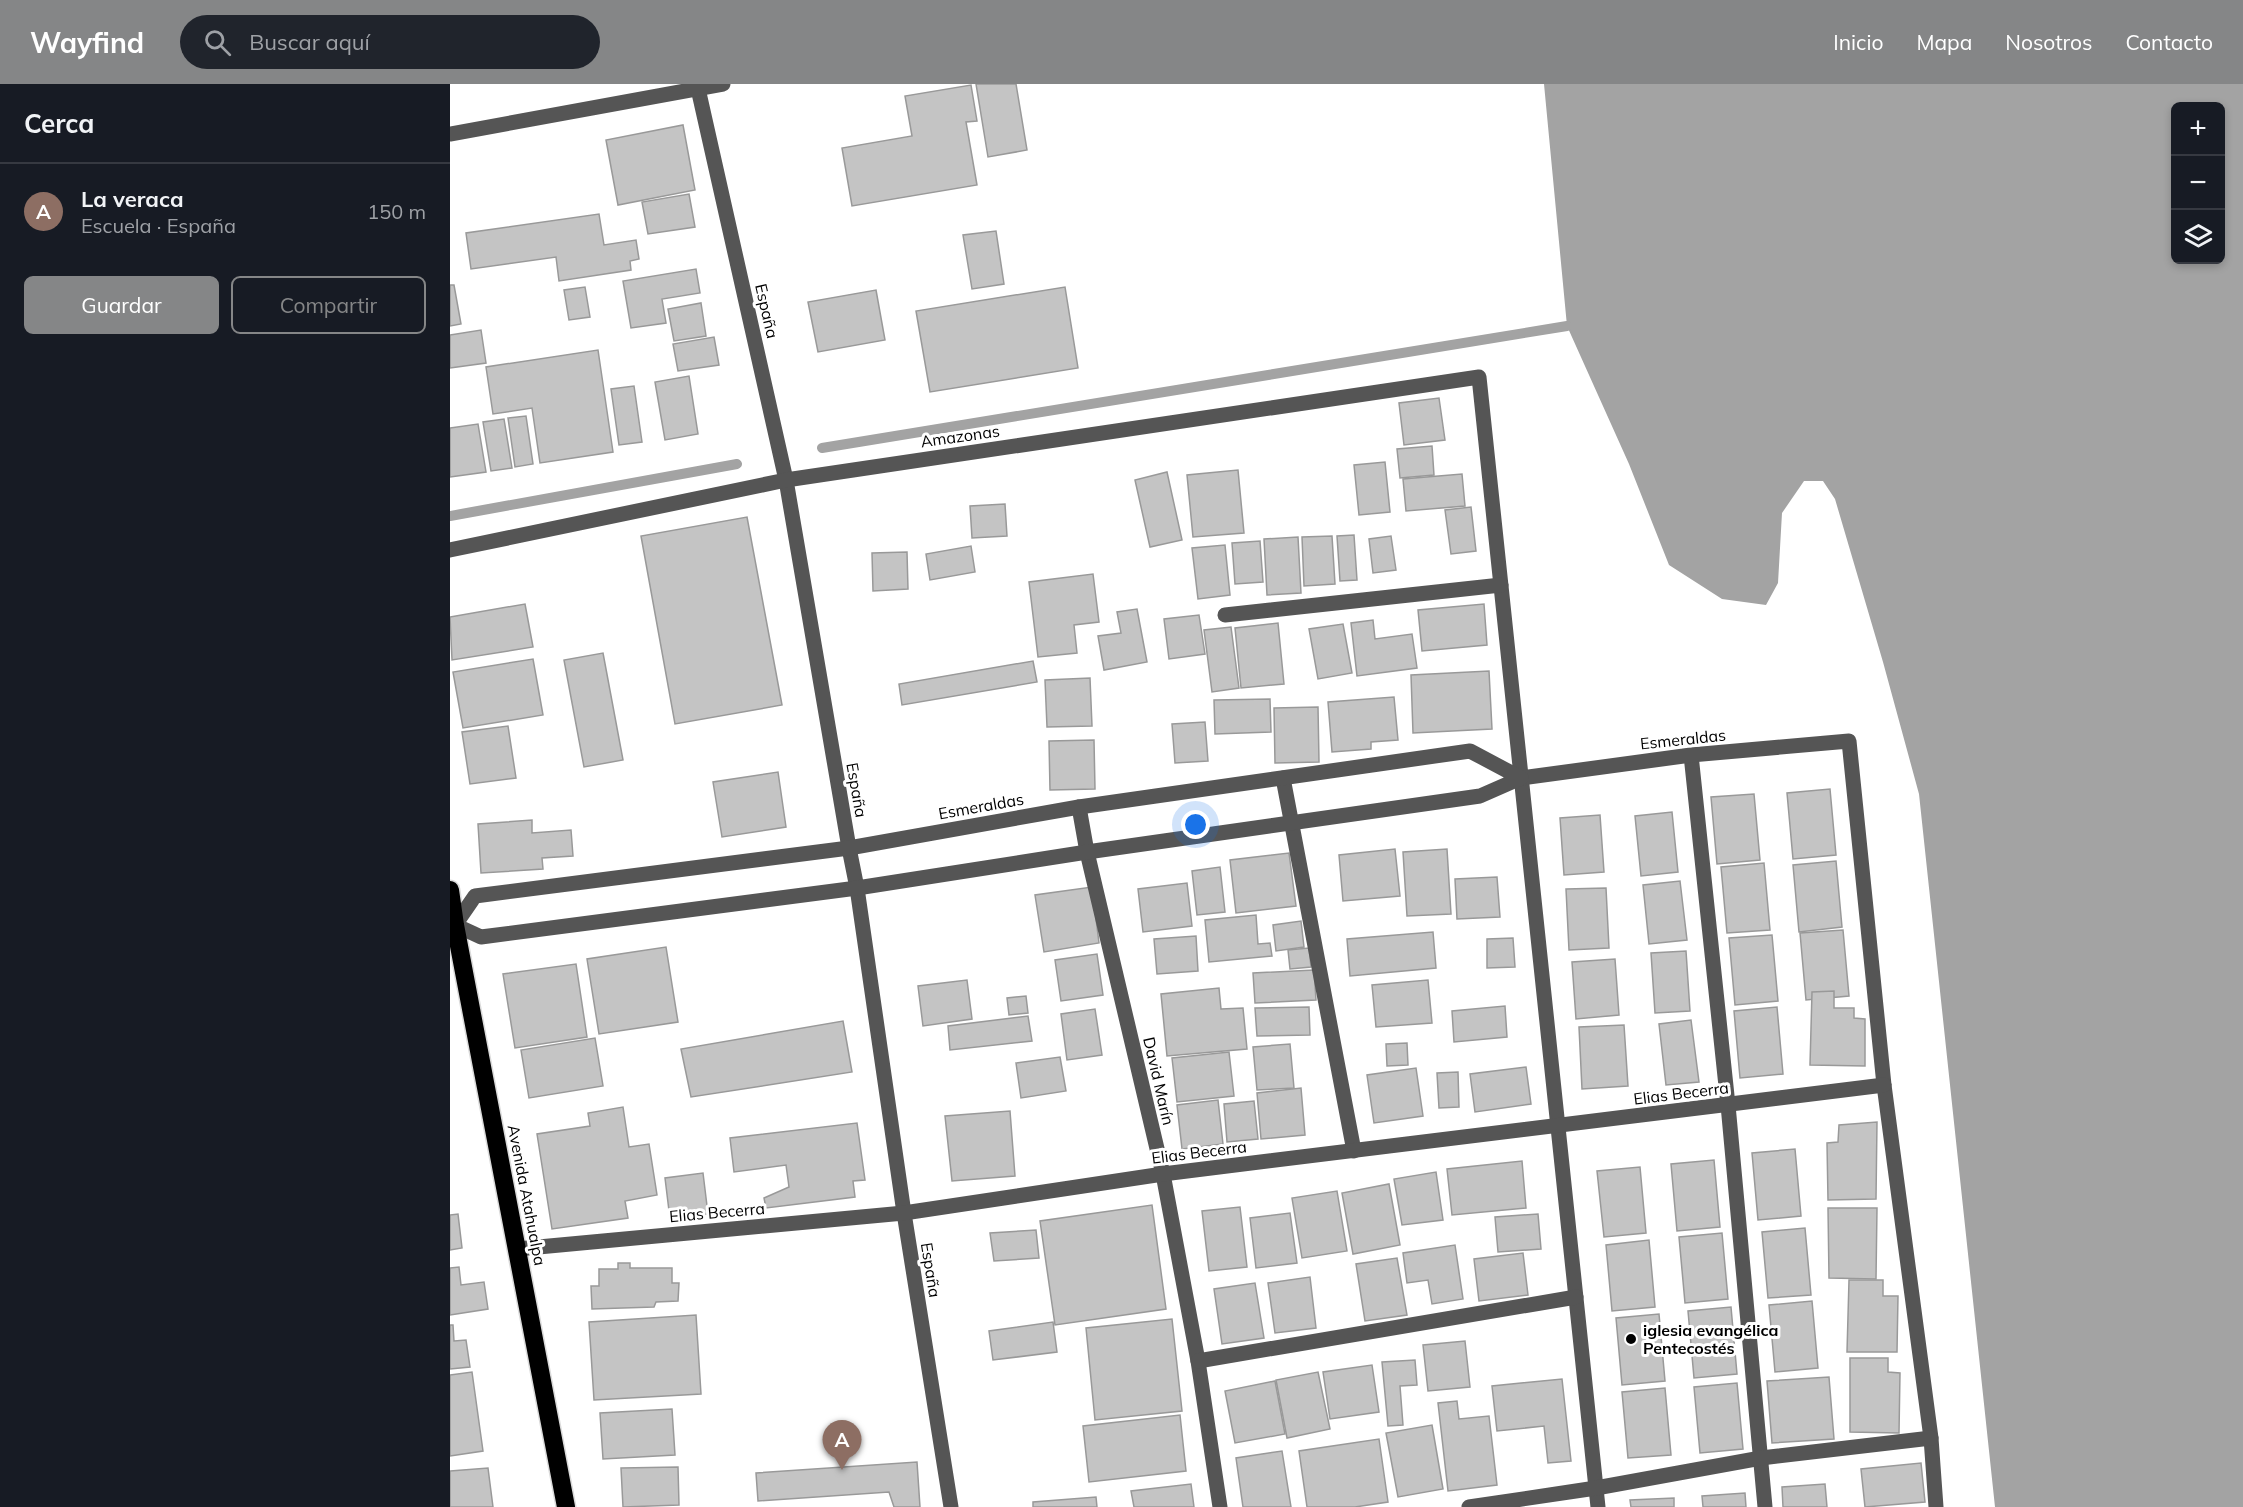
<!DOCTYPE html>
<html lang="es">
<meta charset="utf-8">
<style>
:root{--surface:#171b24;--page:#20242c;--text:#f1f3f6;--muted:#9ea1a6;--line:#363941;--accent:#858687}
body{margin:0;font-family:Mulish,sans-serif;background:var(--page);color:var(--text)}
.controls{position:absolute;right:18px;top:18px;display:grid;overflow:hidden;border-radius:9px;box-shadow:0 3px 9px #0003}
.controls button{width:54px;height:54px;display:grid;place-items:center;padding:0;border:0;border-bottom:2px solid var(--line);background:var(--surface);color:var(--text);font:30px sans-serif}
.you{position:absolute;left:746px;top:741px;width:21px;height:21px;margin:-15px;border:4px solid #fff;border-radius:50%;background:#1a73e8;box-shadow:0 0 0 9px #1a73e833}
.badge{display:grid;place-items:center;width:39px;height:39px;border-radius:50%;background:var(--accent);color:#fff;font-size:20px;font-weight:700}
.pin{position:absolute;translate:-50% -50px;filter:drop-shadow(0 2px 3px #0008)}
.pin::after{content:'';position:absolute;top:32px;width:21px;height:18px;background:inherit;clip-path:polygon(0 0,100% 0,50% 100%)}
.list{margin:0;padding:0;list-style:none}
h2{display:flex;justify-content:space-between;align-items:center;height:78px;margin:0;padding:0 24px;font-size:26px}
h2 small{font-size:20px;font-weight:400;color:var(--muted)}
.list li{display:grid;grid-template-columns:39px 1fr auto;gap:18px;align-items:center;box-sizing:border-box;height:96px;padding:0 24px;border-top:2px solid var(--line)}
.list b{display:block;font-size:22px;white-space:nowrap}
.list p{margin:0;font-size:20px;white-space:nowrap;color:var(--muted)}
.list em{font-size:20px;font-style:normal;color:var(--muted)}
.actions{display:flex;gap:12px;padding:18px 24px}
.actions a{flex:1;padding:14px 0;border:2px solid var(--accent);border-radius:9px;text-align:center;font-size:21px;color:var(--accent)}
.actions .main{background:var(--accent);color:#fff}
.icon{flex:none;width:33px;height:33px;fill:none;stroke:currentColor;stroke-width:2;stroke-linecap:round;stroke-linejoin:round}
.map{position:relative;flex:none;width:1793px;height:1423px;overflow:hidden}
header{display:flex;align-items:center;gap:36px;box-sizing:border-box;height:84px;padding:0 30px;background:var(--accent);color:#fff}
header strong{font-size:28px}
nav{display:flex;gap:33px;margin-inline-start:auto;font-size:21px}
.search{width:420px;height:54px;background:var(--page);display:flex;align-items:center;gap:15px;box-sizing:border-box;padding:0 21px;border-radius:33px;color:var(--muted);font-size:22px}
main{display:flex}
aside{flex:1;background:var(--surface)}
.map>svg:first-child{display:block}
.water{fill:#a3a3a3;fill-rule:evenodd}
.lines{fill:none;stroke-linecap:round;stroke-linejoin:round}
.stream{stroke:#a3a3a3;stroke-width:10}
.building{fill:#c4c4c4;stroke:#999;stroke-width:1.5}
.highway-casing{stroke:#dbdbdb;stroke-width:21}
.minor{stroke:#555;stroke-width:15}
.highway{stroke:#000;stroke-width:18}
.poi-dot{fill:#000;stroke:#fff;stroke-width:2}
.labels{text-anchor:middle;stroke-width:6;stroke-linejoin:round;paint-order:stroke}
.street-label{font-size:16px;fill:#000;stroke:#fff}
.poi-label{font-size:16px;font-weight:bold;fill:#000;stroke:#fff;text-anchor:start}
</style>
<header>
<strong>Wayfind</strong>
<div class="search"><svg class="icon" aria-label="search" viewBox="0 0 24 24"><circle cx="10" cy="10" r="6"/><path d="M15 15l6 6"/></svg>Buscar aquí</div>
<nav><a>Inicio</a><a>Mapa</a><a>Nosotros</a><a>Contacto</a></nav>
</header>
<main>
<aside>
<h2>Cerca<small></small></h2>
<ul class="list">
<li><span class="badge" style="background:#8d6e63">A</span><div><b>La veraca</b><p>Escuela · España</p></div><em>150 m</em></li>
</ul>
<div class="actions"><a class="main">Guardar</a><a>Compartir</a></div>
</aside>
<div class="map">
<svg width="1793" height="1423" viewBox="0 0 1793 1423">
<rect width="100%" height="100%" fill="#fff"/>
<!-- water -->
<path class="water" d="M 1094,0 L 1793,0 L 1793,1423 L 1545,1423 L 1469,710 L 1433,578 L 1385,415 L 1373,397 L 1354,397 L 1332,429 L 1328,499 L 1316,521 L 1272,515 L 1219,481 L 1179,380 L 1117,242 ZM 1726,22 L 1770,22 L 1770,176 L 1726,176 Z"/>
<g class="lines">
<!-- stream -->
<g class="stream">
<path d="M 372,364 L 1117,242"/>
<path d="M 0,432 L 287,380"/>
</g>
</g>
<!-- building -->
<g class="building">
<path d="M 526,0 L 566,0 L 577,66 L 538,73 Z"/>
<path d="M 521,1 L 527,37 L 516,38 L 527,101 L 402,122 L 392,64 L 462,52 L 455,12 Z"/>
<path d="M 233,41 L 245,106 L 168,121 L 156,56 Z"/>
<path d="M 239,110 L 245,143 L 198,150 L 192,118 Z"/>
<path d="M 149,130 L 154,161 L 186,156 L 189,175 L 180,177 L 181,186 L 109,197 L 106,173 L 21,185 L 16,149 Z"/>
<path d="M 546,147 L 554,200 L 522,205 L 513,151 Z"/>
<path d="M 246,185 L 250,209 L 212,215 L 216,239 L 181,244 L 173,197 Z"/>
<path d="M 0,201 L 4,201 L 11,240 L 0,242 Z"/>
<path d="M 135,203 L 140,233 L 119,236 L 114,206 Z"/>
<path d="M 615,203 L 628,284 L 480,308 L 466,227 Z"/>
<path d="M 426,206 L 435,256 L 368,268 L 358,218 Z"/>
<path d="M 251,219 L 256,252 L 224,257 L 218,225 Z"/>
<path d="M 31,246 L 36,279 L 0,284 L 0,251 Z"/>
<path d="M 264,253 L 269,281 L 228,287 L 223,260 Z"/>
<path d="M 148,266 L 163,368 L 90,379 L 82,324 L 43,330 L 36,283 Z"/>
<path d="M 239,292 L 248,350 L 215,356 L 205,298 Z"/>
<path d="M 184,302 L 192,358 L 169,361 L 161,305 Z"/>
<path d="M 989,314 L 995,356 L 954,361 L 949,319 Z"/>
<path d="M 76,332 L 83,380 L 65,383 L 58,334 Z"/>
<path d="M 54,335 L 62,384 L 41,387 L 33,338 Z"/>
<path d="M 28,340 L 36,388 L 0,393 L 0,344 Z"/>
<path d="M 982,362 L 984,391 L 950,394 L 947,365 Z"/>
<path d="M 935,378 L 940,428 L 909,431 L 904,381 Z"/>
<path d="M 788,386 L 794,449 L 743,453 L 737,391 Z"/>
<path d="M 717,388 L 732,456 L 700,463 L 685,396 Z"/>
<path d="M 1012,390 L 1015,422 L 956,427 L 953,395 Z"/>
<path d="M 555,420 L 557,452 L 522,454 L 520,422 Z"/>
<path d="M 1021,423 L 1026,467 L 1001,470 L 995,426 Z"/>
<path d="M 297,433 L 332,621 L 225,640 L 191,452 Z"/>
<path d="M 904,451 L 907,496 L 890,497 L 887,452 Z"/>
<path d="M 882,452 L 885,500 L 854,502 L 852,453 Z"/>
<path d="M 941,452 L 946,486 L 923,489 L 919,455 Z"/>
<path d="M 848,453 L 851,509 L 817,511 L 814,455 Z"/>
<path d="M 810,457 L 813,498 L 785,500 L 782,459 Z"/>
<path d="M 775,461 L 780,511 L 748,515 L 742,464 Z"/>
<path d="M 521,462 L 525,488 L 480,496 L 476,470 Z"/>
<path d="M 457,468 L 458,505 L 423,507 L 422,469 Z"/>
<path d="M 643,490 L 649,538 L 624,541 L 627,569 L 588,573 L 579,498 Z"/>
<path d="M 75,520 L 83,563 L 2,576 L 0,533 Z"/>
<path d="M 1034,520 L 1037,561 L 972,567 L 968,526 Z"/>
<path d="M 687,525 L 697,578 L 654,586 L 648,552 L 671,549 L 667,528 Z"/>
<path d="M 749,531 L 755,570 L 719,575 L 714,535 Z"/>
<path d="M 923,536 L 925,555 L 962,550 L 967,584 L 907,592 L 901,539 Z"/>
<path d="M 828,539 L 834,600 L 791,604 L 785,544 Z"/>
<path d="M 893,540 L 902,589 L 868,595 L 859,545 Z"/>
<path d="M 781,543 L 789,604 L 762,608 L 754,546 Z"/>
<path d="M 153,569 L 173,676 L 134,683 L 114,576 Z"/>
<path d="M 83,575 L 93,631 L 13,644 L 3,588 Z"/>
<path d="M 583,577 L 587,598 L 452,621 L 449,600 Z"/>
<path d="M 1039,587 L 1042,645 L 963,649 L 961,591 Z"/>
<path d="M 640,594 L 642,642 L 597,643 L 595,596 Z"/>
<path d="M 944,613 L 948,656 L 921,658 L 921,665 L 882,668 L 878,618 Z"/>
<path d="M 820,615 L 821,648 L 765,650 L 764,616 Z"/>
<path d="M 868,623 L 869,678 L 825,679 L 824,624 Z"/>
<path d="M 755,638 L 758,677 L 725,679 L 722,640 Z"/>
<path d="M 58,642 L 66,694 L 20,700 L 12,648 Z"/>
<path d="M 644,656 L 645,705 L 600,706 L 599,657 Z"/>
<path d="M 328,688 L 336,743 L 272,753 L 263,698 Z"/>
<path d="M 1380,705 L 1386,771 L 1343,775 L 1337,709 Z"/>
<path d="M 1304,710 L 1310,776 L 1267,780 L 1261,713 Z"/>
<path d="M 1222,728 L 1228,788 L 1191,792 L 1185,732 Z"/>
<path d="M 1150,731 L 1154,788 L 1114,791 L 1110,734 Z"/>
<path d="M 82,736 L 82,749 L 121,746 L 123,772 L 92,774 L 93,785 L 31,789 L 28,740 Z"/>
<path d="M 945,765 L 950,812 L 893,817 L 889,771 Z"/>
<path d="M 997,765 L 1001,830 L 957,832 L 953,768 Z"/>
<path d="M 839,769 L 846,822 L 786,829 L 780,776 Z"/>
<path d="M 1386,777 L 1392,843 L 1349,848 L 1343,781 Z"/>
<path d="M 1314,779 L 1320,846 L 1277,849 L 1271,783 Z"/>
<path d="M 770,783 L 775,828 L 747,831 L 742,787 Z"/>
<path d="M 1047,793 L 1050,833 L 1007,835 L 1005,795 Z"/>
<path d="M 1230,797 L 1237,856 L 1199,860 L 1193,801 Z"/>
<path d="M 737,799 L 742,842 L 693,848 L 688,805 Z"/>
<path d="M 642,803 L 649,859 L 594,868 L 585,811 Z"/>
<path d="M 1156,804 L 1159,864 L 1119,866 L 1116,805 Z"/>
<path d="M 806,831 L 808,860 L 820,859 L 822,872 L 759,878 L 755,836 Z"/>
<path d="M 851,837 L 854,863 L 826,867 L 823,841 Z"/>
<path d="M 1393,846 L 1399,912 L 1356,916 L 1350,849 Z"/>
<path d="M 983,848 L 986,884 L 900,892 L 897,855 Z"/>
<path d="M 1322,851 L 1328,917 L 1285,921 L 1279,854 Z"/>
<path d="M 746,852 L 748,887 L 707,890 L 704,855 Z"/>
<path d="M 1063,854 L 1065,883 L 1037,884 L 1037,855 Z"/>
<path d="M 216,863 L 228,938 L 149,950 L 137,875 Z"/>
<path d="M 859,864 L 861,883 L 840,885 L 838,866 Z"/>
<path d="M 1236,867 L 1240,927 L 1205,929 L 1201,869 Z"/>
<path d="M 647,870 L 653,911 L 611,917 L 605,876 Z"/>
<path d="M 1165,875 L 1169,931 L 1126,935 L 1122,878 Z"/>
<path d="M 126,880 L 137,953 L 65,964 L 53,890 Z"/>
<path d="M 864,886 L 866,916 L 805,919 L 803,889 Z"/>
<path d="M 517,896 L 522,935 L 473,942 L 468,902 Z"/>
<path d="M 978,896 L 982,939 L 926,943 L 922,901 Z"/>
<path d="M 769,904 L 771,925 L 793,924 L 797,965 L 717,972 L 711,910 Z"/>
<path d="M 1384,907 L 1384,924 L 1404,924 L 1404,934 L 1415,935 L 1415,982 L 1360,981 L 1362,908 Z"/>
<path d="M 576,912 L 578,929 L 559,931 L 557,914 Z"/>
<path d="M 1055,922 L 1057,953 L 1004,958 L 1002,927 Z"/>
<path d="M 859,923 L 860,951 L 807,952 L 805,924 Z"/>
<path d="M 1327,923 L 1333,990 L 1290,994 L 1284,927 Z"/>
<path d="M 645,925 L 652,971 L 617,976 L 611,930 Z"/>
<path d="M 578,932 L 582,957 L 500,966 L 498,942 Z"/>
<path d="M 1241,936 L 1249,998 L 1216,1001 L 1209,940 Z"/>
<path d="M 393,937 L 402,988 L 241,1013 L 231,965 Z"/>
<path d="M 1174,941 L 1178,1002 L 1132,1005 L 1129,943 Z"/>
<path d="M 145,954 L 153,1002 L 79,1014 L 71,966 Z"/>
<path d="M 957,959 L 958,981 L 937,982 L 936,960 Z"/>
<path d="M 840,960 L 844,1004 L 807,1006 L 803,963 Z"/>
<path d="M 779,968 L 784,1012 L 727,1018 L 722,974 Z"/>
<path d="M 610,973 L 616,1007 L 571,1014 L 566,979 Z"/>
<path d="M 1076,983 L 1081,1020 L 1025,1028 L 1020,990 Z"/>
<path d="M 966,984 L 973,1032 L 924,1039 L 917,991 Z"/>
<path d="M 1008,988 L 1009,1023 L 989,1024 L 987,989 Z"/>
<path d="M 851,1004 L 855,1051 L 811,1055 L 807,1009 Z"/>
<path d="M 768,1016 L 773,1060 L 732,1065 L 727,1021 Z"/>
<path d="M 804,1017 L 808,1055 L 777,1058 L 774,1020 Z"/>
<path d="M 173,1023 L 179,1063 L 199,1060 L 207,1111 L 175,1117 L 178,1134 L 102,1145 L 87,1050 L 140,1042 L 138,1029 Z"/>
<path d="M 560,1027 L 565,1092 L 502,1097 L 495,1032 Z"/>
<path d="M 1427,1038 L 1426,1115 L 1378,1116 L 1377,1059 L 1388,1058 L 1389,1041 Z"/>
<path d="M 407,1039 L 415,1096 L 403,1097 L 405,1113 L 316,1124 L 314,1114 L 339,1103 L 336,1081 L 284,1088 L 280,1054 Z"/>
<path d="M 1345,1065 L 1351,1132 L 1308,1136 L 1302,1069 Z"/>
<path d="M 1264,1076 L 1270,1143 L 1227,1147 L 1221,1080 Z"/>
<path d="M 1072,1077 L 1076,1124 L 1002,1131 L 997,1085 Z"/>
<path d="M 1190,1083 L 1196,1149 L 1154,1153 L 1147,1087 Z"/>
<path d="M 986,1088 L 993,1136 L 952,1141 L 944,1095 Z"/>
<path d="M 253,1089 L 258,1130 L 220,1135 L 215,1094 Z"/>
<path d="M 939,1100 L 950,1161 L 903,1170 L 892,1109 Z"/>
<path d="M 887,1107 L 897,1167 L 852,1174 L 842,1114 Z"/>
<path d="M 702,1121 L 716,1225 L 605,1241 L 590,1137 Z"/>
<path d="M 790,1123 L 797,1183 L 759,1187 L 752,1127 Z"/>
<path d="M 1378,1124 L 1427,1124 L 1426,1195 L 1379,1194 Z"/>
<path d="M 840,1129 L 847,1179 L 806,1184 L 800,1134 Z"/>
<path d="M 8,1130 L 12,1164 L 0,1166 L 0,1131 Z"/>
<path d="M 1088,1130 L 1091,1165 L 1048,1168 L 1045,1133 Z"/>
<path d="M 1355,1144 L 1361,1211 L 1318,1214 L 1312,1148 Z"/>
<path d="M 586,1146 L 589,1174 L 544,1177 L 540,1149 Z"/>
<path d="M 1272,1149 L 1278,1215 L 1235,1219 L 1229,1153 Z"/>
<path d="M 1199,1156 L 1205,1223 L 1162,1227 L 1156,1161 Z"/>
<path d="M 1005,1161 L 1013,1215 L 982,1220 L 978,1196 L 957,1199 L 953,1169 Z"/>
<path d="M 1073,1169 L 1078,1211 L 1029,1217 L 1024,1175 Z"/>
<path d="M 947,1174 L 957,1231 L 915,1237 L 906,1180 Z"/>
<path d="M 168,1179 L 180,1179 L 180,1184 L 222,1184 L 222,1199 L 229,1199 L 228,1217 L 206,1218 L 204,1223 L 142,1225 L 141,1202 L 149,1202 L 149,1185 L 168,1185 Z"/>
<path d="M 9,1183 L 11,1201 L 34,1198 L 38,1225 L 0,1231 L 0,1184 Z"/>
<path d="M 860,1193 L 866,1244 L 825,1249 L 818,1199 Z"/>
<path d="M 1399,1196 L 1433,1196 L 1433,1212 L 1448,1212 L 1447,1268 L 1397,1268 Z"/>
<path d="M 805,1199 L 814,1254 L 772,1260 L 764,1205 Z"/>
<path d="M 1362,1217 L 1368,1284 L 1325,1288 L 1319,1221 Z"/>
<path d="M 1281,1223 L 1287,1290 L 1244,1294 L 1238,1227 Z"/>
<path d="M 1209,1230 L 1215,1297 L 1172,1301 L 1166,1234 Z"/>
<path d="M 246,1231 L 251,1310 L 144,1316 L 139,1238 Z"/>
<path d="M 722,1235 L 732,1327 L 645,1336 L 636,1244 Z"/>
<path d="M 603,1238 L 607,1268 L 543,1276 L 539,1247 Z"/>
<path d="M 0,1241 L 3,1241 L 4,1257 L 16,1256 L 20,1283 L 0,1285 Z"/>
<path d="M 1015,1257 L 1020,1303 L 978,1307 L 973,1261 Z"/>
<path d="M 1400,1274 L 1438,1274 L 1438,1288 L 1450,1289 L 1449,1349 L 1400,1348 Z"/>
<path d="M 965,1276 L 967,1301 L 950,1302 L 953,1341 L 938,1342 L 932,1278 Z"/>
<path d="M 922,1281 L 929,1328 L 880,1335 L 873,1288 Z"/>
<path d="M 22,1288 L 33,1367 L 0,1372 L 0,1291 Z"/>
<path d="M 868,1288 L 880,1345 L 837,1354 L 826,1296 Z"/>
<path d="M 1379,1293 L 1384,1355 L 1322,1359 L 1317,1297 Z"/>
<path d="M 1112,1295 L 1121,1377 L 1098,1379 L 1094,1342 L 1047,1347 L 1042,1302 Z"/>
<path d="M 825,1297 L 835,1350 L 785,1359 L 775,1307 Z"/>
<path d="M 1287,1299 L 1293,1365 L 1250,1369 L 1244,1303 Z"/>
<path d="M 1215,1304 L 1221,1371 L 1178,1374 L 1172,1308 Z"/>
<path d="M 1007,1317 L 1009,1335 L 1039,1332 L 1047,1401 L 998,1407 L 988,1319 Z"/>
<path d="M 222,1325 L 225,1371 L 153,1375 L 150,1329 Z"/>
<path d="M 730,1331 L 736,1387 L 639,1398 L 633,1342 Z"/>
<path d="M 982,1341 L 993,1405 L 948,1413 L 936,1349 Z"/>
<path d="M 929,1355 L 938,1418 L 905,1423 L 857,1423 L 849,1367 Z"/>
<path d="M 832,1367 L 841,1423 L 793,1423 L 786,1374 Z"/>
<path d="M 467,1378 L 470,1423 L 444,1423 L 439,1408 L 308,1417 L 306,1389 Z"/>
<path d="M 1471,1379 L 1475,1418 L 1415,1423 L 1411,1385 Z"/>
<path d="M 228,1383 L 229,1421 L 173,1423 L 171,1384 Z"/>
<path d="M 38,1384 L 43,1423 L 0,1423 L 0,1387 Z"/>
<path d="M 741,1400 L 744,1423 L 684,1423 L 681,1407 Z"/>
<path d="M 1375,1400 L 1377,1423 L 1333,1423 L 1332,1403 Z"/>
<path d="M 1295,1409 L 1296,1423 L 1253,1423 L 1252,1412 Z"/>
<path d="M 646,1413 L 647,1423 L 583,1423 L 583,1418 Z"/>
<path d="M 1224,1414 L 1224,1423 L 1181,1423 L 1180,1416 Z"/>
</g>
<g class="lines">
<!-- highway casing -->
<g class="highway-casing">
<path id="highway" d="M 0,806 L 5,841 L 116,1423"/>
</g>
<!-- minor -->
<g class="minor">
<path d="M 247,0 L 336,396 L 399,764 L 407,804 L 454,1129 L 501,1423"/>
<path d="M 0,50 L 273,0"/>
<path d="M 0,466 L 336,396 L 1029,293 L 1148,1423"/>
<path d="M 775,531 L 1051,501"/>
<path d="M 1241,671 L 1278,1021 L 1315,1423"/>
<path d="M 833,694 L 904,1067"/>
<path d="M 1071,694 L 1241,671 L 1399,657 L 1434,1001 L 1481,1354 L 1486,1423"/>
<path d="M 629,723 L 637,768 L 713,1090 L 748,1277 L 770,1423"/>
<path d="M 0,842 L 5,841 L 31,853 L 407,804 L 637,768 L 1030,712 L 1071,694 L 1020,667 L 629,723 L 399,764 L 25,812 L 5,841"/>
<path d="M 67,1165 L 454,1129 L 713,1090 L 1434,1001"/>
<path d="M 748,1277 L 1126,1213"/>
<path d="M 1019,1423 L 1146,1404 L 1311,1374 L 1481,1354"/>
</g>
<!-- highway -->
<use href="#highway" class="highway"/>
</g>
<!-- markers -->
<circle class="poi-dot" cx="1181" cy="1255" r="6"/>
<g class="labels">
<!-- street labels -->
<g class="street-label">
<text transform="translate(317 227) rotate(77)" y="6">España</text>
<text transform="translate(510 352) rotate(-8)" y="6">Amazonas</text>
<text transform="translate(1233 655) rotate(-6)" y="6">Esmeraldas</text>
<text transform="translate(407 706) rotate(80)" y="6">España</text>
<text transform="translate(531 722) rotate(-10)" y="6">Esmeraldas</text>
<text transform="translate(709 997) rotate(77)" y="6">David Marín</text>
<text transform="translate(1231 1009) rotate(-7)" y="6">Elias Becerra</text>
<text transform="translate(749 1068) rotate(-7)" y="6">Elias Becerra</text>
<text transform="translate(77 1111) rotate(79)" y="6">Avenida Atahualpa</text>
<text transform="translate(267 1128) rotate(-5)" y="6">Elias Becerra</text>
<text transform="translate(481 1186) rotate(81)" y="6">España</text>
</g>
<!-- poi labels -->
<g class="poi-label">
<text x="1193" y="1252">iglesia evangélica<tspan x="1193" dy="18">Pentecostés</tspan></text>
</g>
</g>
</svg>
<div class="controls">
<button>+</button>
<button>−</button>
<button><svg class="icon" aria-label="layers" viewBox="0 0 24 24"><path d="M12 4l9 5-9 5-9-5zM3 14l9 5 9-5"/></svg></button>
</div>
<div class="you"></div>
<div class="pin badge" style="left:392px;top:1386px;background:#8d6e63">A</div>
</div>
</main>
